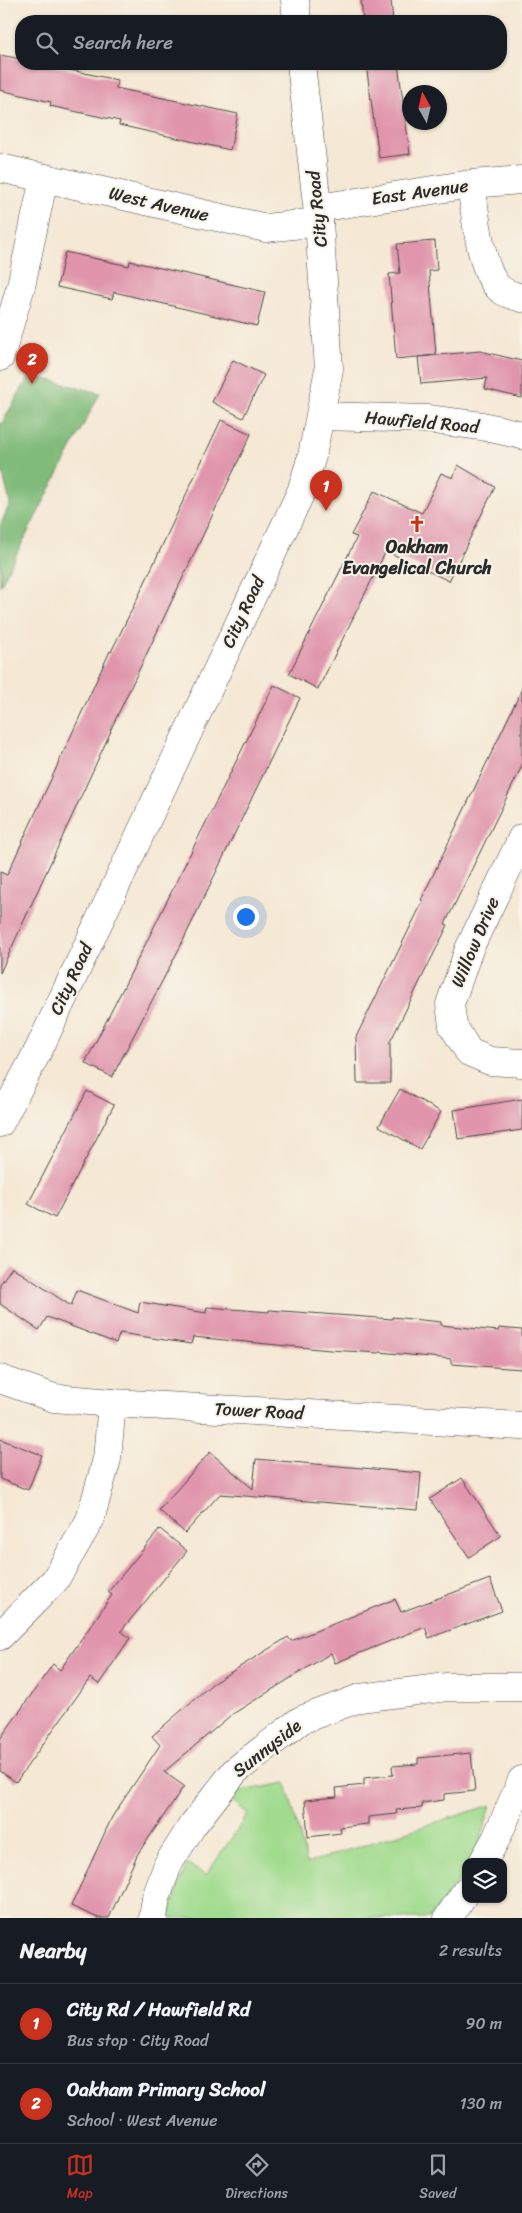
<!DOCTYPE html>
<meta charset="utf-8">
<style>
:root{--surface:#171b24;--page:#242831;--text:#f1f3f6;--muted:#9ea1a6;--line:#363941;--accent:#c8321e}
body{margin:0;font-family:Sriracha,sans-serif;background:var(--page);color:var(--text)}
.controls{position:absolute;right:15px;bottom:15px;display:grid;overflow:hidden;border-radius:10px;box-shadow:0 1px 4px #0004}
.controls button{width:45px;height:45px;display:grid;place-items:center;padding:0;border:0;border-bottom:1px solid var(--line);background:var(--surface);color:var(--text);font:25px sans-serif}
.compass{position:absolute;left:402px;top:85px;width:45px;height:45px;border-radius:50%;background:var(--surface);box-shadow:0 1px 4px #0004;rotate:352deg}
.you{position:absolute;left:245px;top:916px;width:18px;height:18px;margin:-12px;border:4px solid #fff;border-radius:50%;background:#1a73e8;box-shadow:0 0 0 8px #1a73e833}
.badge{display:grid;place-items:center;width:32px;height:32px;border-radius:50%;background:var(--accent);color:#fff;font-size:16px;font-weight:700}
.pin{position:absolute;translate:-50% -41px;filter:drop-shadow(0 1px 2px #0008)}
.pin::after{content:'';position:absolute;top:26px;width:18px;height:15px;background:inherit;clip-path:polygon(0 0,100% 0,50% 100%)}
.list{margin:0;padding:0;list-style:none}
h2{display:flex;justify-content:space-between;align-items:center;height:65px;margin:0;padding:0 20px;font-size:21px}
h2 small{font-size:16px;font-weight:400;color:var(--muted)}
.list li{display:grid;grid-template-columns:32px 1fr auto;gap:15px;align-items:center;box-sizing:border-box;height:80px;padding:0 20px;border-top:1px solid var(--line)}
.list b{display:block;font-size:19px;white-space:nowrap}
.list p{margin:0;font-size:16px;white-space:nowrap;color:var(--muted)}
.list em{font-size:16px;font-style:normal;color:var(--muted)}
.icon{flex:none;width:28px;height:28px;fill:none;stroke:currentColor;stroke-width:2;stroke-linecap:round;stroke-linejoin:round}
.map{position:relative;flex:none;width:522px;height:1918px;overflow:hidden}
.search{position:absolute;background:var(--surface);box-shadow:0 1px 4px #0004;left:15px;right:15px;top:15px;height:55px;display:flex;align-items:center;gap:12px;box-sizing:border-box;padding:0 18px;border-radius:20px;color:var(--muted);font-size:19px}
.sheet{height:225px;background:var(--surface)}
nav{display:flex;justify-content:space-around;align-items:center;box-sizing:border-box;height:70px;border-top:1px solid var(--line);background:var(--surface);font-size:14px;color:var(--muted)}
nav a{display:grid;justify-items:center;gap:2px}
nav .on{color:var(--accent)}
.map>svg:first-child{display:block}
.green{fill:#a0db8e;stroke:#66835c}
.forest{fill:#80bb79;stroke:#567352}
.building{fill:#e095ac}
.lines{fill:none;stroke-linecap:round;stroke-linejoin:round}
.minor-casing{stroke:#494744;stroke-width:29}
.minor{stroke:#fff;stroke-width:28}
.labels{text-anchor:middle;stroke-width:4;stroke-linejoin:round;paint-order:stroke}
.street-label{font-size:18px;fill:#2b2b2b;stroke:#f7f3e8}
.poi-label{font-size:18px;font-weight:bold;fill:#2b2b2b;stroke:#f7f3e8}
</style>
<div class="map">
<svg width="522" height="1918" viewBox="0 0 522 1918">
<rect width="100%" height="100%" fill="#f7f3e8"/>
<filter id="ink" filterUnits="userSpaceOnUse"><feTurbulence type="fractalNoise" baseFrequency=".02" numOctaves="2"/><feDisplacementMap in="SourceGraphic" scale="10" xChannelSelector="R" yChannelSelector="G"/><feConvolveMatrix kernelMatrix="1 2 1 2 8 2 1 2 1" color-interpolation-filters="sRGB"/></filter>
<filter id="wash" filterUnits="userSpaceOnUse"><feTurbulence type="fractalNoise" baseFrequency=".0096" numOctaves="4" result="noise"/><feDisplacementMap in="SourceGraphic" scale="20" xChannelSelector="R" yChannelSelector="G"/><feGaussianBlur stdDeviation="1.12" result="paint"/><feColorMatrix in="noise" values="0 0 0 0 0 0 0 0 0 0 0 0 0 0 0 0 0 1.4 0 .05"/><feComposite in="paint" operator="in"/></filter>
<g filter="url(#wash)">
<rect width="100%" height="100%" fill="#f5e8d4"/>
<!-- green -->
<path class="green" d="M 286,1783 L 307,1863 L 491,1805 L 473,1862 L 466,1862 L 466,1871 L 429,1918 L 167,1918 L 187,1864 L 206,1875 L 248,1814 L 229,1798 L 235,1792 Z"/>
<!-- forest -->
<path class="forest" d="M 30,375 L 100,393 L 0,586 L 0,526 L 10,503 L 0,462 L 0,426 Z"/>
<g id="blocks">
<!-- building -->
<g class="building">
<path d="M 361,0 L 391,0 L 393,21 L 363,21 Z"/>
<path d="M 0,55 L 21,59 L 21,64 L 42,64 L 117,80 L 116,88 L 238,114 L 230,150 L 119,125 L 120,121 L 50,106 L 51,102 L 0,90 Z"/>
<path d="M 366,64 L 398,64 L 410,154 L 379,158 Z"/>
<path d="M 435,241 L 437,270 L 429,271 L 436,355 L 396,359 L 389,274 L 400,273 L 397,244 Z"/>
<path d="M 65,252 L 129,266 L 130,261 L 265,292 L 257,326 L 114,292 L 112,299 L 57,287 Z"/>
<path d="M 480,351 L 522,361 L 522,398 L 485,389 L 487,378 L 421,384 L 418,357 Z"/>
<path d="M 233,360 L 264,375 L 243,418 L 212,402 Z"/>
<path d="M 221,420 L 251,434 L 110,731 L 111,731 L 0,973 L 0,872 L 7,875 L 110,651 L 111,652 L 139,595 Z"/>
<path d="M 458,465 L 495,487 L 449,581 L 386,551 L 318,689 L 289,674 L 357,537 L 351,535 L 374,491 L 422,513 L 441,473 L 453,478 Z"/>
<path d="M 274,685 L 300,698 L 180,947 L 112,1077 L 85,1063 L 144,947 Z"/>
<path d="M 522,689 L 522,766 L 445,924 L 448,925 L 390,1042 L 390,1083 L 357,1083 L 356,1037 L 423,901 L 421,900 Z"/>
<path d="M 400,1089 L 441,1112 L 420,1149 L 379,1126 Z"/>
<path d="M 87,1091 L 114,1105 L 55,1218 L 28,1204 Z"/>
<path d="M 522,1099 L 522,1130 L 458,1139 L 454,1110 Z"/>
<path d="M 12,1267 L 71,1306 L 77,1290 L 138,1313 L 140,1302 L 206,1313 L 207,1307 L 269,1312 L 269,1310 L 392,1319 L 392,1317 L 441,1322 L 441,1325 L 498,1331 L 499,1328 L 522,1330 L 522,1369 L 451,1364 L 451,1359 L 379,1352 L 379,1353 L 330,1350 L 193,1337 L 191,1344 L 120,1333 L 116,1343 L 47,1317 L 39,1330 L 0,1304 L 0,1284 Z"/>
<path d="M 0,1439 L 42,1455 L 28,1490 L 0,1479 Z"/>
<path d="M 210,1452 L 253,1489 L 256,1459 L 421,1473 L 418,1510 L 220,1494 L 185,1533 L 159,1510 Z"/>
<path d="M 462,1478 L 501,1536 L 469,1557 L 430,1499 Z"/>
<path d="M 160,1529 L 187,1551 L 121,1631 L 130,1638 L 99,1684 L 90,1678 L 16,1782 L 0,1771 L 0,1739 L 53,1664 L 60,1670 L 112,1595 L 108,1592 Z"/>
<path d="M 490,1579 L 502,1611 L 429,1638 L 425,1627 L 335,1663 L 331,1653 L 231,1715 L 164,1772 L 184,1786 L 137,1855 L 109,1918 L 98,1918 L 71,1906 L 112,1817 L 160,1745 L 152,1736 L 212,1684 L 288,1637 L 291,1641 L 395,1599 L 401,1612 Z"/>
<path d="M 471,1753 L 475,1791 L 444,1794 L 444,1800 L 422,1803 L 422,1808 L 396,1810 L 397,1814 L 368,1817 L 368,1824 L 340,1827 L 341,1833 L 308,1837 L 305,1800 L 337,1797 L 336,1788 L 364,1785 L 364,1778 L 393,1775 L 392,1766 L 418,1764 L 418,1758 Z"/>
</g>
</g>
</g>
<g filter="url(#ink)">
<use href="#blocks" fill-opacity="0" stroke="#494744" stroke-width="1"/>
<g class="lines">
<!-- minor casing -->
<g class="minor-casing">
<g id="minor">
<path d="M 295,0 L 297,21"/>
<path d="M 0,168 L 266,228 L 319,222"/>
<path d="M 471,184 C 475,210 480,273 500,289 C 506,294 515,296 522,298"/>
<path d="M 318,208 L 471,184 L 522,180"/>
<path d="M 0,357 L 21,286 L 44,178"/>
<path d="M 322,416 L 427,419 L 482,426 L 522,435"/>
<path d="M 522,838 L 469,949 L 450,1004 L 453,1026 L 469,1052 L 490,1061 L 522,1063"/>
<path d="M 0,1123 L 39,1049 L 301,492 L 312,456 L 329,369 L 319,222 L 301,64"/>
<path d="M 0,1379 L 54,1398 L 112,1403 L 522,1426"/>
<path d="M 0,1636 L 55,1580 L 90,1520 L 107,1459 L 112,1403"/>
<path d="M 483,1862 L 496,1839 L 522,1780"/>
<path d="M 153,1918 L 156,1898 L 168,1864 L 192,1826 L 235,1771 L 301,1720 L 360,1698 L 447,1687 L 522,1687"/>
<path d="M 448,1918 L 466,1891"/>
</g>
</g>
<!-- minor -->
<use href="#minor" class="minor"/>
</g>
</g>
<!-- icons -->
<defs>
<g id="church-bare" transform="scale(1.35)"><path d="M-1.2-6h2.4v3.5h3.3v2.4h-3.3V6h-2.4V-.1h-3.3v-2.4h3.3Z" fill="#c8321e" stroke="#f7f3e8" stroke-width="2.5" paint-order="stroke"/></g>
</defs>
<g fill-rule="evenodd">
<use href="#church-bare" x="417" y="524"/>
</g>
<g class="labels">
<!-- street labels -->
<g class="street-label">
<text transform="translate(420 192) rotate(-8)" y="6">East Avenue</text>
<text transform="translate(159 204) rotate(13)" y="6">West Avenue</text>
<text transform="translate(317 209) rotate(-96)" y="6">City Road</text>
<text transform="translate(422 422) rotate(5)" y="6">Hawfield Road</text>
<text transform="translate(243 612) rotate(-65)" y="6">City Road</text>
<text transform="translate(475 942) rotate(-67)" y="6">Willow Drive</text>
<text transform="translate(71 979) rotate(-65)" y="6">City Road</text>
<text transform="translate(259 1411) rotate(3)" y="6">Tower Road</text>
<text transform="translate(267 1748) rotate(-38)" y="6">Sunnyside</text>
</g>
<!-- poi labels -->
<g class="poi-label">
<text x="417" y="553">Oakham<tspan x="417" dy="21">Evangelical Church</tspan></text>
</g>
</g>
</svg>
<div class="controls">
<button><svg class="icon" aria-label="layers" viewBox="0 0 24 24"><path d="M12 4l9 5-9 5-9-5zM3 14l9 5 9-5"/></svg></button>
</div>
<svg class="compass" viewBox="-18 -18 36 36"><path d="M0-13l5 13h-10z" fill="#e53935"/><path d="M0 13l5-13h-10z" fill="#9ea1a6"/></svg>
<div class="you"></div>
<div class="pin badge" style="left:326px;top:511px">1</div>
<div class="pin badge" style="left:32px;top:384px">2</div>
<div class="search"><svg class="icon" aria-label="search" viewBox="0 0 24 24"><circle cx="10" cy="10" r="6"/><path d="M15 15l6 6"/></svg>Search here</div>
</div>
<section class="sheet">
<h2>Nearby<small>2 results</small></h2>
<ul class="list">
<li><span class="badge">1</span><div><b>City Rd / Hawfield Rd</b><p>Bus stop · City Road</p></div><em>90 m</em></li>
<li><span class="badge">2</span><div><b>Oakham Primary School</b><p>School · West Avenue</p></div><em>130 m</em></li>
</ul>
</section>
<nav>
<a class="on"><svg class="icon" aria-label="map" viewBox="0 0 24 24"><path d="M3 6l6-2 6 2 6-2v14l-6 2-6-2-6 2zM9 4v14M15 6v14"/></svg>Map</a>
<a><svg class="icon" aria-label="directions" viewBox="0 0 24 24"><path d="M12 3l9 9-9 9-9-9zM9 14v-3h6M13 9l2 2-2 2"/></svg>Directions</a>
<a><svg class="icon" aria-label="saved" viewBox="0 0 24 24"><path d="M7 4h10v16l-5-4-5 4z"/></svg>Saved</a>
</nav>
